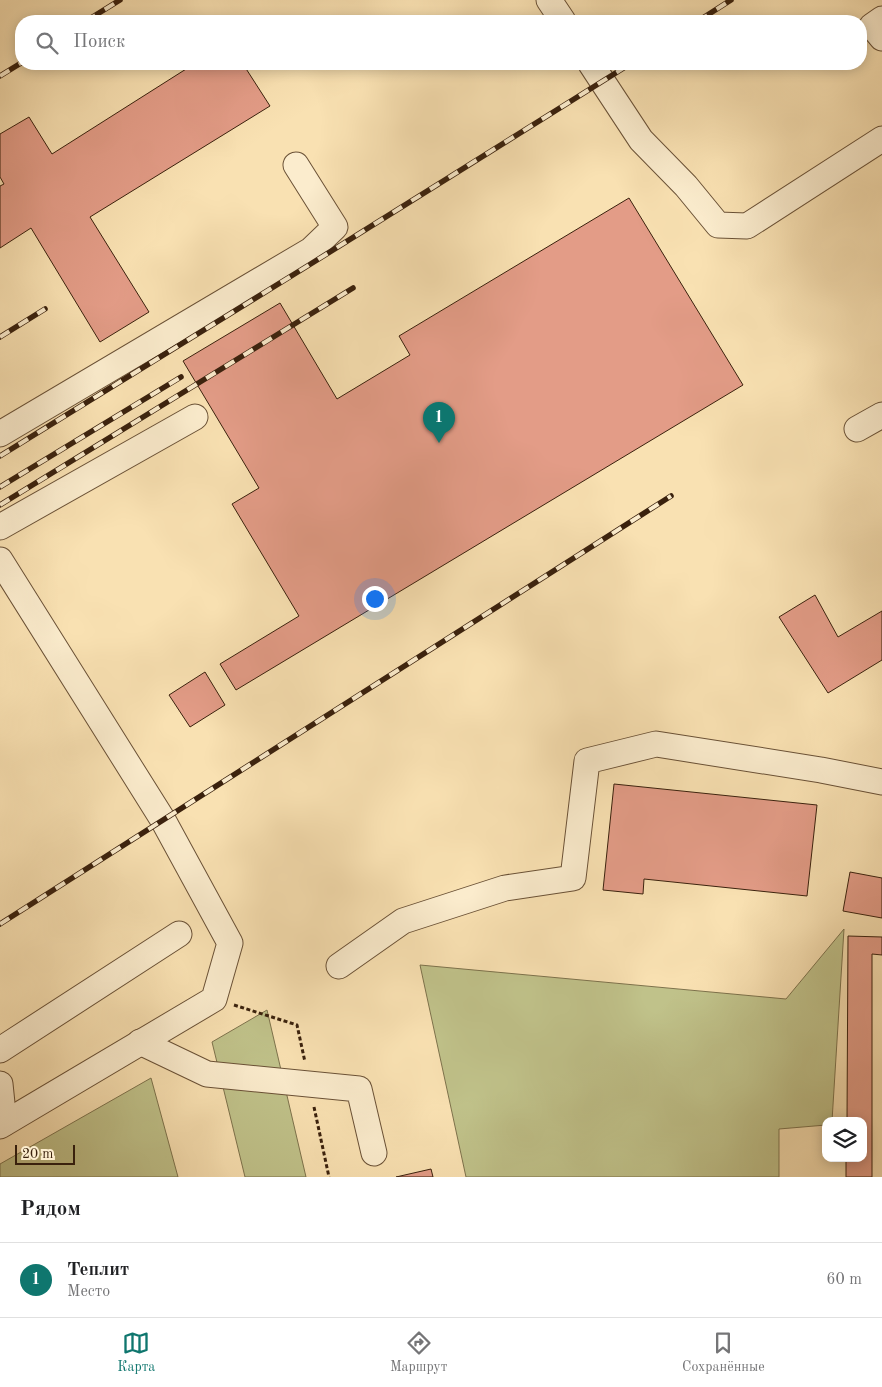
<!DOCTYPE html>
<html lang="ru">
<meta charset="utf-8">
<style>
:root{--surface:#fff;--page:#f2f2f2;--text:#202124;--muted:#757577;--line:#e0e0e0;--accent:#0f766e}
body{margin:0;font-family:"Old Standard TT",serif;background:var(--page);color:var(--text)}
.controls{position:absolute;right:15px;bottom:15px;display:grid;overflow:hidden;border-radius:10px;box-shadow:0 2px 12px #0003}
.controls button{width:45px;height:45px;display:grid;place-items:center;padding:0;border:0;border-bottom:1px solid var(--line);background:var(--surface);color:var(--text);font:25px sans-serif}
.scale{position:absolute;left:15px;bottom:12px;width:60px;box-sizing:border-box;padding-left:5px;border:2px solid #3a210d;border-top:0;font-size:14px;line-height:18px;white-space:nowrap;color:#3a210d;-webkit-text-stroke:4px #fbeccd;paint-order:stroke}
.you{position:absolute;left:374px;top:598px;width:18px;height:18px;margin:-12px;border:4px solid #fff;border-radius:50%;background:#1a73e8;box-shadow:0 0 0 8px #1a73e833}
.badge{display:grid;place-items:center;width:32px;height:32px;border-radius:50%;background:var(--accent);color:#fff;font-size:16px;font-weight:700}
.pin{position:absolute;translate:-50% -41px;filter:drop-shadow(0 1px 2px #0008)}
.pin::after{content:'';position:absolute;top:26px;width:18px;height:15px;background:inherit;clip-path:polygon(0 0,100% 0,50% 100%)}
.list{margin:0;padding:0;list-style:none}
h2{display:flex;justify-content:space-between;align-items:center;height:65px;margin:0;padding:0 20px;font-size:21px}
h2 small{font-size:16px;font-weight:400;color:var(--muted)}
.list li{display:grid;grid-template-columns:32px 1fr auto;gap:15px;align-items:center;box-sizing:border-box;height:75px;padding:0 20px;border-top:1px solid var(--line)}
.list b{display:block;font-size:19px;white-space:nowrap}
.list p{margin:0;font-size:16px;white-space:nowrap;color:var(--muted)}
.list em{font-size:16px;font-style:normal;color:var(--muted)}
.icon{flex:none;width:28px;height:28px;fill:none;stroke:currentColor;stroke-width:2;stroke-linecap:round;stroke-linejoin:round}
.map{position:relative;flex:none;width:882px;height:1177px;overflow:hidden}
.search{position:absolute;background:var(--surface);box-shadow:0 2px 12px #0003;left:15px;right:15px;top:15px;height:55px;display:flex;align-items:center;gap:12px;box-sizing:border-box;padding:0 18px;border-radius:20px;color:var(--muted);font-size:19px}
.sheet{height:140px;background:var(--surface)}
nav{display:flex;justify-content:space-around;align-items:center;box-sizing:border-box;height:70px;border-top:1px solid var(--line);background:var(--surface);font-size:14px;color:var(--muted)}
nav a{display:grid;justify-items:center;gap:2px}
nav .on{color:var(--accent)}
.map>svg:first-child{display:block}
.green{fill:#c0c28a;stroke:#7d724c}
.building{fill:#e39c87;stroke:#3a210d}
.lines{fill:none;stroke-linecap:round;stroke-linejoin:round}
.minor-casing{stroke:#6a5136;stroke-width:27}
.path{stroke:#3a210d;stroke-width:3;stroke-dasharray:4 2.5;stroke-linecap:butt}
.minor{stroke:#fbeccd;stroke-width:25}
.rail-casing{stroke:#3a210d;stroke-width:5.5}
.rail{stroke:#fbeccd;stroke-width:4;stroke-dasharray:11;stroke-linecap:butt}
</style>
<div class="map">
<svg width="882" height="1177" viewBox="0 0 882 1177">
<rect width="100%" height="100%" fill="#f9e1b2"/>
<filter id="stains"><feTurbulence type="fractalNoise" baseFrequency=".004" numOctaves="4"/><feColorMatrix values="0 0 0 0 .2 0 0 0 0 .09 0 0 0 0 .02 0 0 0 .5 -.17"/></filter>
<radialGradient id="worn" r=".72"><stop offset=".6" stop-color="#630" stop-opacity="0"/><stop offset="1" stop-color="#630" stop-opacity=".3"/></radialGradient>
<!-- green -->
<g class="green">
<path d="M 844,929 L 832,1121 L 826,1121 L 826,1125 L 779,1129 L 779,1177 L 466,1177 L 420,965 L 786,999 Z"/>
<path d="M 267,1010 L 306,1177 L 245,1177 L 212,1042 Z"/>
<path d="M 151,1078 L 178,1177 L 0,1177 L 0,1164 Z"/>
</g>
<!-- building -->
<g class="building">
<path d="M 194,64 L 243,64 L 270,106 L 90,217 L 149,312 L 100,342 L 31,228 L 0,248 L 0,186 L 4,184 L 0,177 L 0,134 L 29,117 L 52,154 Z"/>
<path d="M 629,198 L 743,385 L 236,690 L 220,664 L 299,616 L 232,504 L 259,488 L 183,361 L 280,303 L 337,399 L 410,355 L 399,336 Z"/>
<path d="M 815,595 L 838,637 L 882,611 L 882,660 L 828,693 L 779,617 Z"/>
<path d="M 205,672 L 225,705 L 190,727 L 169,695 Z"/>
<path d="M 614,784 L 817,805 L 807,896 L 644,879 L 643,894 L 603,890 Z"/>
<path d="M 850,872 L 882,878 L 882,918 L 843,911 Z"/>
<path d="M 848,936 L 882,937 L 882,955 L 872,954 L 872,1177 L 846,1177 L 846,1158 L 863,1158 L 863,1121 L 847,1121 Z"/>
<path d="M 431,1169 L 433,1177 L 396,1177 Z"/>
</g>
<g class="lines">
<!-- minor casing -->
<g class="minor-casing">
<g id="minor">
<path d="M 549,0 L 563,21"/>
<path d="M 882,19 L 872,26 L 882,38"/>
<path d="M 591,64 L 641,140 L 686,186 L 718,225 L 747,226 L 882,139"/>
<path d="M 857,429 L 882,415"/>
<path d="M 0,434 L 311,250 L 335,227 L 296,165"/>
<path d="M 0,527 L 195,417"/>
<path d="M 0,560 L 163,820 L 230,943 L 214,999 L 0,1126"/>
<path d="M 339,966 L 403,921 L 505,888 L 573,878 L 587,761 L 656,744 L 821,770 L 882,782"/>
<path d="M 140,1042 L 207,1074 L 359,1089 L 374,1153"/>
<path d="M 0,1050 L 179,934"/>
<path d="M 0,1084 L 4,1123"/>
</g>
</g>
<!-- path -->
<g class="path">
<path d="M 234,1005 L 297,1025 L 305,1062"/>
<path d="M 314,1107 L 329,1177"/>
</g>
<!-- minor -->
<use href="#minor" class="minor"/>
<!-- rail casing -->
<g class="rail-casing">
<g id="rail">
<path d="M 86,21 L 120,0"/>
<path d="M 698,21 L 731,0"/>
<path d="M 0,76 L 21,63"/>
<path d="M 0,337 L 45,309"/>
<path d="M 0,456 L 309,265 L 630,64"/>
<path d="M 0,487 L 181,377"/>
<path d="M 0,505 L 353,288"/>
<path d="M 0,924 L 671,496"/>
</g>
</g>
<!-- rail -->
<use href="#rail" class="rail"/>
</g>
<rect width="100%" height="100%" filter="url(#stains)"/>
<rect width="100%" height="100%" fill="url(#worn)"/>
</svg>
<div class="controls">
<button><svg class="icon" aria-label="layers" viewBox="0 0 24 24"><path d="M12 4l9 5-9 5-9-5zM3 14l9 5 9-5"/></svg></button>
</div>
<div class="scale">20 m</div>
<div class="you"></div>
<div class="pin badge" style="left:439px;top:443px">1</div>
<div class="search"><svg class="icon" aria-label="search" viewBox="0 0 24 24"><circle cx="10" cy="10" r="6"/><path d="M15 15l6 6"/></svg>Поиск</div>
</div>
<section class="sheet">
<h2>Рядом<small></small></h2>
<ul class="list">
<li><span class="badge">1</span><div><b>Теплит</b><p>Место</p></div><em>60 m</em></li>
</ul>
</section>
<nav>
<a class="on"><svg class="icon" aria-label="map" viewBox="0 0 24 24"><path d="M3 6l6-2 6 2 6-2v14l-6 2-6-2-6 2zM9 4v14M15 6v14"/></svg>Карта</a>
<a><svg class="icon" aria-label="directions" viewBox="0 0 24 24"><path d="M12 3l9 9-9 9-9-9zM9 14v-3h6M13 9l2 2-2 2"/></svg>Маршрут</a>
<a><svg class="icon" aria-label="saved" viewBox="0 0 24 24"><path d="M7 4h10v16l-5-4-5 4z"/></svg>Сохранённые</a>
</nav>
